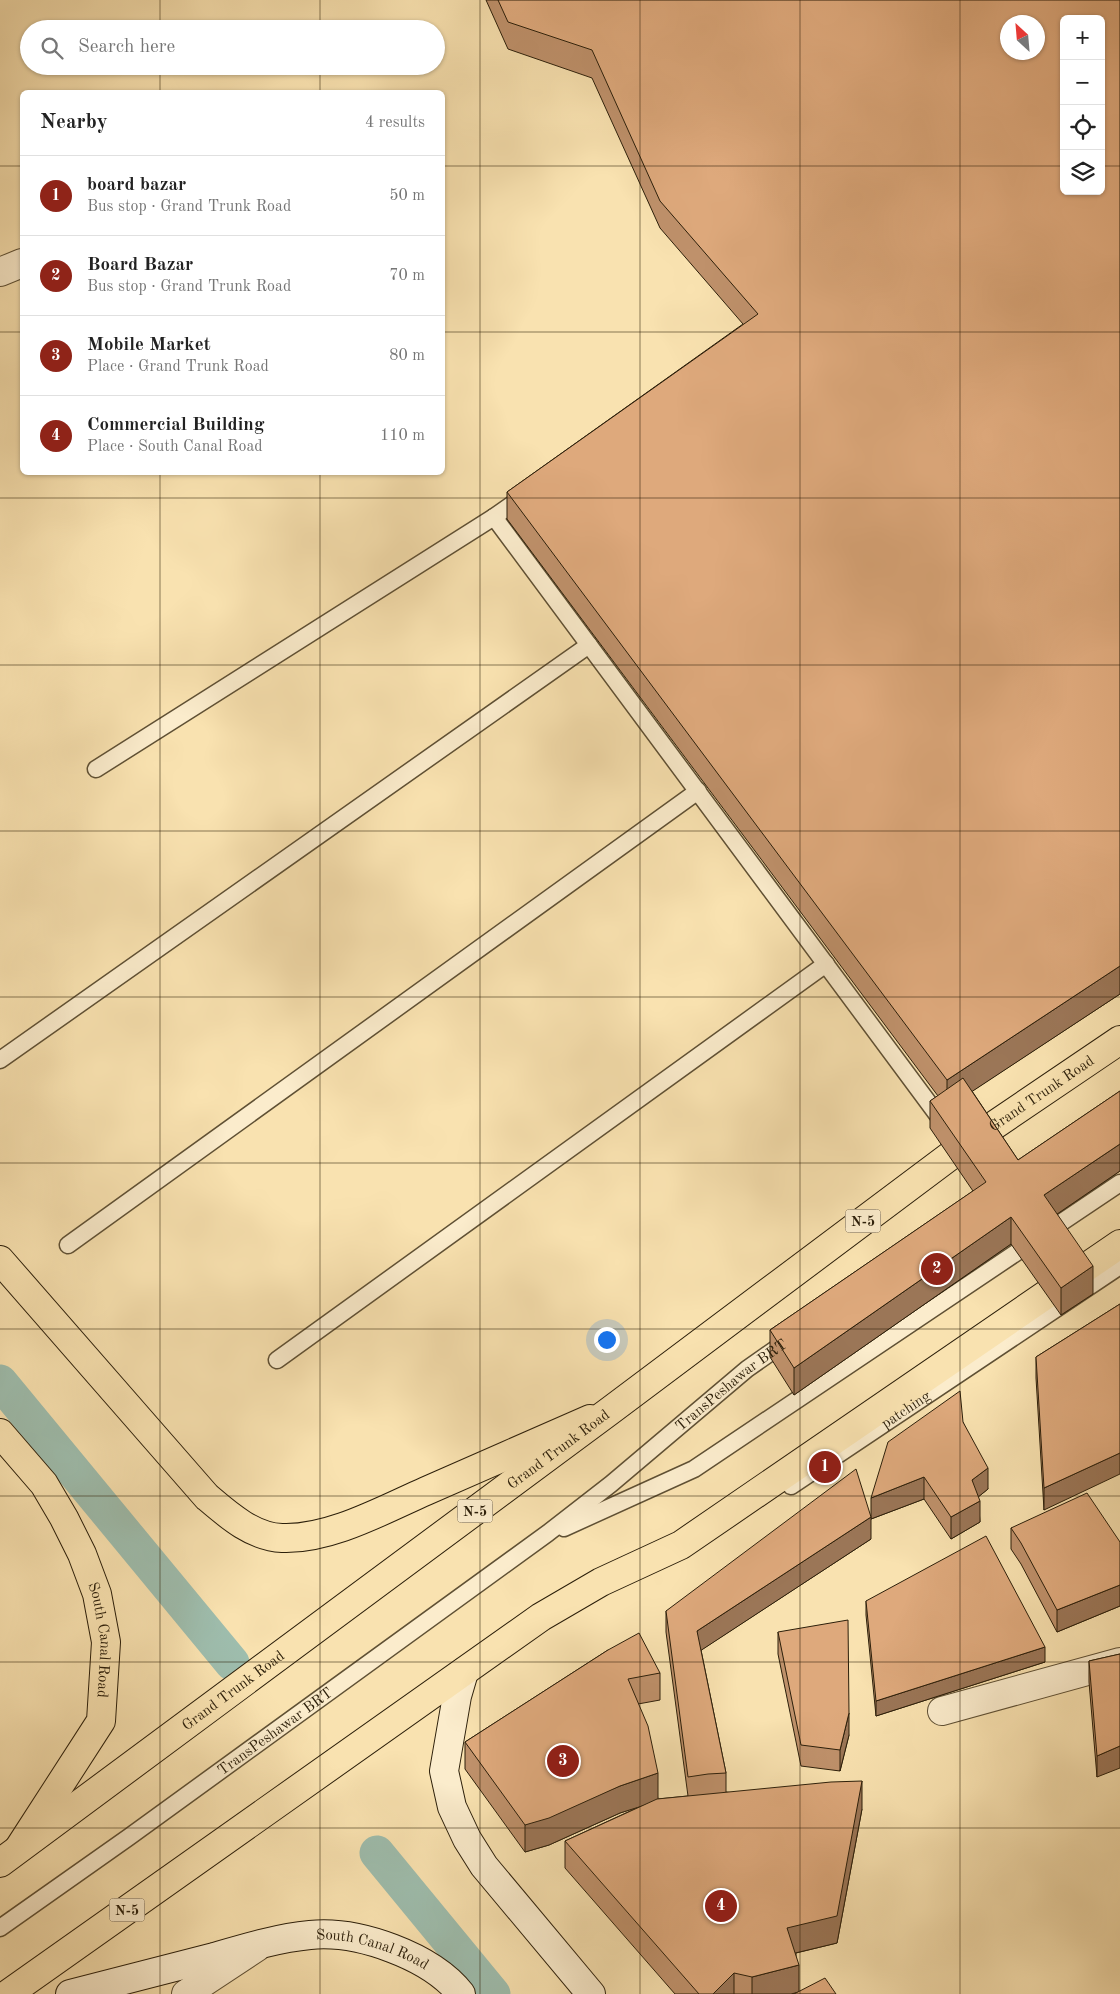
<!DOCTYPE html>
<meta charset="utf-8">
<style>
:root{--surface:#fff;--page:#f6f6f6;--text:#222;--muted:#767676;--line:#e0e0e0;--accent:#8f2418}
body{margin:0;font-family:"Old Standard TT",serif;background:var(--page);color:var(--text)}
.controls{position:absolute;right:15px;top:15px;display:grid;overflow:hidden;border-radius:8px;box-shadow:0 1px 4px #0004}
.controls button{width:45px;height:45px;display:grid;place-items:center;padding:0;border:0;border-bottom:1px solid var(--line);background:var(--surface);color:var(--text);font:25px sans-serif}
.compass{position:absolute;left:1000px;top:15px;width:45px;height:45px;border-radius:50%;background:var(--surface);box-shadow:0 1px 4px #0004;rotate:334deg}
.you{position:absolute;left:606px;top:1339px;width:18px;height:18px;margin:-12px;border:4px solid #fff;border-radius:50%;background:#1a73e8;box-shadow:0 0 0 8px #1a73e833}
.badge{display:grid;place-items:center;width:32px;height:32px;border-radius:50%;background:var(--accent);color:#fff;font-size:16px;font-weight:700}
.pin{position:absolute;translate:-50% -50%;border:2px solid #fff;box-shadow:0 1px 5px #0006}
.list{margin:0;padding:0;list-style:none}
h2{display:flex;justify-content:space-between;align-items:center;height:65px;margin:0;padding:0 20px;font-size:21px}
h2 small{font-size:16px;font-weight:400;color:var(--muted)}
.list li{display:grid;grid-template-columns:32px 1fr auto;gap:15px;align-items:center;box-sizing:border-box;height:80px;padding:0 20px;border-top:1px solid var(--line)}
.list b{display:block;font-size:19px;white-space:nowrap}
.list p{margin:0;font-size:16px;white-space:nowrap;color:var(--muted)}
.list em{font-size:16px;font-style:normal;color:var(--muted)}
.icon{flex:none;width:28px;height:28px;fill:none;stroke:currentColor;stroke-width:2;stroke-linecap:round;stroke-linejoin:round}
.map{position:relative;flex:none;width:1120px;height:1994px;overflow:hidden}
.search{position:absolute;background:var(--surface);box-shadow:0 1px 4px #0004;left:20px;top:20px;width:425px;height:55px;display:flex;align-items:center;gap:12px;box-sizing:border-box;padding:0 18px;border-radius:28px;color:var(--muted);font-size:19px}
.panel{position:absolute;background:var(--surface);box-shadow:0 1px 4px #0004;left:20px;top:90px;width:425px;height:385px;border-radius:8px}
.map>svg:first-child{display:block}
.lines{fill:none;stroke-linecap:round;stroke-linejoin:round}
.canal{stroke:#9ebdad;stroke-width:35}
.lane-casing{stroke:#5f5034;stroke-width:19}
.street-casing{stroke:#5f5034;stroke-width:30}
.secondary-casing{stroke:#2c1f0a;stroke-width:30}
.primary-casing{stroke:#2c1f0a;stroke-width:30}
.highway-casing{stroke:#2c1f0a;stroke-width:30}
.lane{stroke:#fbeccc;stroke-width:16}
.street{stroke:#fbeccc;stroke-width:28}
.secondary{stroke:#fbeccc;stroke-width:28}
.primary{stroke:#f9e2b0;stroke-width:28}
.highway{stroke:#f9e2b0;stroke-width:28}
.wall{fill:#bf916b;stroke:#2c1f0a}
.shaded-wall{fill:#9b7657;stroke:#2c1f0a}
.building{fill:#dea97c;stroke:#2c1f0a;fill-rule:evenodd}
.grid{fill:none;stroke:#2c1f0a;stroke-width:1;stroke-opacity:0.55}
.labels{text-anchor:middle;stroke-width:4.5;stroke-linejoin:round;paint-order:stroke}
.shield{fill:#fbeccc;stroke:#6a5c44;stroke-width:1}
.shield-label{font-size:14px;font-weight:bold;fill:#2c1f0a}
.street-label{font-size:15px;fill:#2c1f0a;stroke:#fbeccc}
</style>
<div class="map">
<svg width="1120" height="1994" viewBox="0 0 1120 1994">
<rect width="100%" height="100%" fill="#f9e2b0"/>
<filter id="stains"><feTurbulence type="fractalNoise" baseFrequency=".004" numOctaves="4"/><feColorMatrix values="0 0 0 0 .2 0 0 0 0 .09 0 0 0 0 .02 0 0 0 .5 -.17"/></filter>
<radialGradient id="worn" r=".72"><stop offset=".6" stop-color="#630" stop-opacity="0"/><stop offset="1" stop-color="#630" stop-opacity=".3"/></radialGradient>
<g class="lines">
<!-- canal -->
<g class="canal">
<path d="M 0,1382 L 232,1663"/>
<path d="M 377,1853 L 493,1994"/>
</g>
<!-- lane casing -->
<g class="lane-casing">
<g id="lane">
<path d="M 494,517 L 942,1121"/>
<path d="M 96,769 L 494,517 L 524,496"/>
<path d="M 0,1060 L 589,645"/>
<path d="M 68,1245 L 698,791"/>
<path d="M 277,1360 L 826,964"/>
<path id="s1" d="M 791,1486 L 1120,1266"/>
<path d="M 564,1528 L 694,1469 L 1120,1183"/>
<path id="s2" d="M 0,1928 L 129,1837 L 548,1533 L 611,1484 L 747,1369 L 787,1341"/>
</g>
</g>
<!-- street casing -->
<g class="street-casing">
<g id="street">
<path d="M 0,272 L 22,263"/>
<path d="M 942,1711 L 1120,1662"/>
<path d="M 186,1994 L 257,1947"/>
</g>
</g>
<!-- secondary casing -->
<g class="secondary-casing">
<g id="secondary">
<path d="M 464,1672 L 457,1696 L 444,1771 L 452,1807 L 467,1839 L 484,1866 L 591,1994"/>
<path id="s3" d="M 70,1994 C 118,1982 166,1969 214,1957 C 245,1948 278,1938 310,1935 C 358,1930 431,1956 461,1994"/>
</g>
</g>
<!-- primary casing -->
<g class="primary-casing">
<g id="primary">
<path d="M 0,1260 L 207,1497 C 228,1515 253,1537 282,1538 C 329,1540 383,1510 426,1491 C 481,1467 535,1443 590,1419"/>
<path id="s4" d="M 0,1433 L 44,1484 L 64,1518 L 82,1554 L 97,1594 L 106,1642 L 101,1721 L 19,1848"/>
</g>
</g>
<!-- highway casing -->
<g class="highway-casing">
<g id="highway">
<path id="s5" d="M 0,1863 L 611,1410 L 962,1147 L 1120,1040"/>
<path d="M 8,1994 L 541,1617 L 601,1582 L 681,1545 L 1120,1244"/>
</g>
</g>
<!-- lane -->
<use href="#lane" class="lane"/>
<!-- street -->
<use href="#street" class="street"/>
<!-- secondary -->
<use href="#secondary" class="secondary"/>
<!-- primary -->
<use href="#primary" class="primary"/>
<!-- highway -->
<use href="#highway" class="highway"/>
</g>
<!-- wall -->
<g class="wall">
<path d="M 486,0 L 1120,0 L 1120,994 L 972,1091 L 1018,1160 L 1120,1091 L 1120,1171 L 1057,1214 L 1093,1294 L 1061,1315 L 1011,1244 L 794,1395 L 770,1357 L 770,1330 L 973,1191 L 930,1128 L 930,1101 L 938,1096 L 507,519 L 507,492 L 743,324 L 660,228 L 592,78 L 508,49 Z"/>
<path d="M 1120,1304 L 1044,1510 L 1036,1378 L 1036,1357 Z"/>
<path d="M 963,1422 L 988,1489 L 978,1497 L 980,1522 L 951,1539 L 924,1499 L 871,1519 Z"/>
<path d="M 1011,1528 L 1120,1542 L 1120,1606 L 1057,1632 L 1021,1564 L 1011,1549 Z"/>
<path d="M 871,1539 L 701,1650 L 726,1773 L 726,1792 L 862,1809 L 837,1943 L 796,1953 L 796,1993 L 791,1994 L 675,1994 L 565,1868 L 565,1841 L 641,1806 L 620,1813 L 549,1845 L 525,1852 L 465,1769 L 465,1742 L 608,1650 L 660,1673 L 660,1700 L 638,1704 L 658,1799 L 688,1796 L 666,1632 L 666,1611 Z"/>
<path d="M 866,1601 L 1045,1662 L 876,1716 L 866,1615 Z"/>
<path d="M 778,1632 L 849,1735 L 840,1771 L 801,1766 L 778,1654 Z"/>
<path d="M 1120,1654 L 1097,1777 L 1089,1682 L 1089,1661 Z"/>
</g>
<!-- shaded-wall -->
<g class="shaded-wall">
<path d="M 1120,966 L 1120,994 L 947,1108 L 947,1080 Z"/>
<path d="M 1120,1144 L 1120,1171 L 1044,1223 L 1044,1195 Z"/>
<path d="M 1011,1217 L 1011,1244 L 794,1395 L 794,1368 Z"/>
<path d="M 1093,1266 L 1093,1294 L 1061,1315 L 1061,1288 Z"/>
<path d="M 1120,1453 L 1120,1474 L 1044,1510 L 1044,1488 Z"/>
<path d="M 988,1468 L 988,1489 L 972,1502 L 972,1480 Z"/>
<path d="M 924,1477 L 924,1499 L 871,1519 L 871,1498 Z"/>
<path d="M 980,1501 L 980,1522 L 951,1539 L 951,1517 Z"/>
<path d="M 871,1517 L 871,1539 L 697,1653 L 697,1631 Z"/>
<path d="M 1120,1585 L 1120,1606 L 1057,1632 L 1057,1610 Z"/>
<path d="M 1045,1647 L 1045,1662 L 876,1716 L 876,1701 Z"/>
<path d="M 849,1713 L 849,1735 L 840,1771 L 840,1750 Z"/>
<path d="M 1120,1746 L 1120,1768 L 1097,1777 L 1097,1756 Z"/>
<path d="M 658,1773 L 658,1801 L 620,1813 L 549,1845 L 525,1852 L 525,1825 L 620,1786 Z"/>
<path d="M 862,1781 L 862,1809 L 837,1943 L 787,1955 L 787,1928 Z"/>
<path d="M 799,1965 L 799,1992 L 791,1994 L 752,1994 L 752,1977 Z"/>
<path d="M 734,1973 L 734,1994 L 713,1994 Z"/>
</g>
<!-- building -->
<g class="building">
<path d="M 498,0 L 1120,0 L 1120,966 L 947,1080 L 507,492 L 758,314 L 660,201 L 592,50 L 508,22 ZM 1064,19 L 1101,19 L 1101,191 L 1064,191 ZM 1008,22 L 1038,22 L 1038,52 L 1008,52 Z"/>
<path d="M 963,1078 L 1018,1160 L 1120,1091 L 1120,1144 L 1044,1195 L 1093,1266 L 1061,1288 L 1011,1217 L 794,1368 L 770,1330 L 986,1182 L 930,1101 Z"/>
<path d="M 1120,1304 L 1120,1453 L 1044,1488 L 1036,1357 Z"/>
<path d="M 960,1391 L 963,1422 L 988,1468 L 972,1480 L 980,1501 L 951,1517 L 924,1477 L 871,1498 L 888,1442 Z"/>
<path d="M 856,1469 L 871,1517 L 697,1631 L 726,1773 L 708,1774 L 688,1777 L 666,1611 Z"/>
<path d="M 1087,1493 L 1120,1542 L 1120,1585 L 1057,1610 L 1021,1543 L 1011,1528 Z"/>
<path d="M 986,1536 L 1045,1647 L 876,1701 L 866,1601 Z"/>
<path d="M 848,1620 L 849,1713 L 840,1750 L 801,1745 L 778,1632 Z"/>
<path d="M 639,1633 L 660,1673 L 628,1679 L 648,1726 L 658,1773 L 620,1786 L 549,1818 L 525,1825 L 465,1742 L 608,1650 Z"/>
<path d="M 1120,1654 L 1120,1746 L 1097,1756 L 1089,1661 Z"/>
<path d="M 862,1781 L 837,1916 L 787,1928 L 799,1965 L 752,1977 L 734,1973 L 713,1994 L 699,1994 L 565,1841 L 657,1799 L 831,1782 Z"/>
<path d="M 825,1978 L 836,1994 L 794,1994 Z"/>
</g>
<!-- grid -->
<path class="grid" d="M 160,0 L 160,29M 320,0 L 320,29M 480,0 L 480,1994M 640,0 L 640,1994M 800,0 L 800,1994M 960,0 L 960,1994M 160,66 L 160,92M 320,66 L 320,92M 0,166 L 22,166M 442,166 L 1064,166M 1101,166 L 1120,166M 0,332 L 22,332M 442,332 L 1120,332M 160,472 L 160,1994M 320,472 L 320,1994M 0,498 L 1120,498M 0,665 L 1120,665M 0,831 L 1120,831M 0,997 L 1120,997M 0,1163 L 1120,1163M 0,1329 L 1120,1329M 0,1496 L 1120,1496M 0,1662 L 1120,1662M 0,1828 L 1120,1828"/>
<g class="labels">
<!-- shield labels -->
<g class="shield">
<rect x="845.5" y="1209.5" width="35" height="23" rx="4"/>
<rect x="457.5" y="1499.5" width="35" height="23" rx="4"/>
<rect x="109.5" y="1898.5" width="35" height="23" rx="4"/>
</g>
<g class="shield-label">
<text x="863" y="1226">N-5</text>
<text x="475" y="1516">N-5</text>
<text x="127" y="1915">N-5</text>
</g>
<!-- street labels -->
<g class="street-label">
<text dy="5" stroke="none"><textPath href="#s5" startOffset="1295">Grand Trunk Road</textPath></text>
<text dy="5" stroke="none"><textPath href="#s2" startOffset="911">TransPeshawar BRT</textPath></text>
<text dy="5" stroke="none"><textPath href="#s1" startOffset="138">patching</textPath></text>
<text dy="5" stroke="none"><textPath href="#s5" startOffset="695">Grand Trunk Road</textPath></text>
<text dy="5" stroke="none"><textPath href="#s4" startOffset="236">South Canal Road</textPath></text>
<text dy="5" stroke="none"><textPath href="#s5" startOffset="290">Grand Trunk Road</textPath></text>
<text dy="5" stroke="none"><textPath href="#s2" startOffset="338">TransPeshawar BRT</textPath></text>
<text dy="5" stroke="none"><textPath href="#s3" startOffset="312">South Canal Road</textPath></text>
</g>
</g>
<rect width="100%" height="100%" filter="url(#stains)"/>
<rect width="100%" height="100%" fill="url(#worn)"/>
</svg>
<div class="controls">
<button>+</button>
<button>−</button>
<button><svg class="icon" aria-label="locate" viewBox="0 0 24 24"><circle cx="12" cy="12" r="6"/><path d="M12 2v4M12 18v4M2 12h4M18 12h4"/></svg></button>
<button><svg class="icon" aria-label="layers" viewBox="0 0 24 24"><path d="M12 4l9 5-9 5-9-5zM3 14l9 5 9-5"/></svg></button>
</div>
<svg class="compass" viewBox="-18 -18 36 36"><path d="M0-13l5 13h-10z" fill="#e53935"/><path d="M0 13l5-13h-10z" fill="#767676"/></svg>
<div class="you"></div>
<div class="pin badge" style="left:825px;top:1467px">1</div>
<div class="pin badge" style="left:937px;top:1269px">2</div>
<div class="pin badge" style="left:563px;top:1761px">3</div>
<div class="pin badge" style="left:721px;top:1906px">4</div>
<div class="search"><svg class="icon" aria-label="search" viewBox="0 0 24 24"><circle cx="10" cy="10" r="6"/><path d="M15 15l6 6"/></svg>Search here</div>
<section class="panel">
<h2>Nearby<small>4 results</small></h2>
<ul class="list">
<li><span class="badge">1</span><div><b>board bazar</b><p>Bus stop · Grand Trunk Road</p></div><em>50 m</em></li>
<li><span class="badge">2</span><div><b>Board Bazar</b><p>Bus stop · Grand Trunk Road</p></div><em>70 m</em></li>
<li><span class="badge">3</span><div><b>Mobile Market</b><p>Place · Grand Trunk Road</p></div><em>80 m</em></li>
<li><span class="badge">4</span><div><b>Commercial Building</b><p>Place · South Canal Road</p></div><em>110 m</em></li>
</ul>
</section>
</div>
